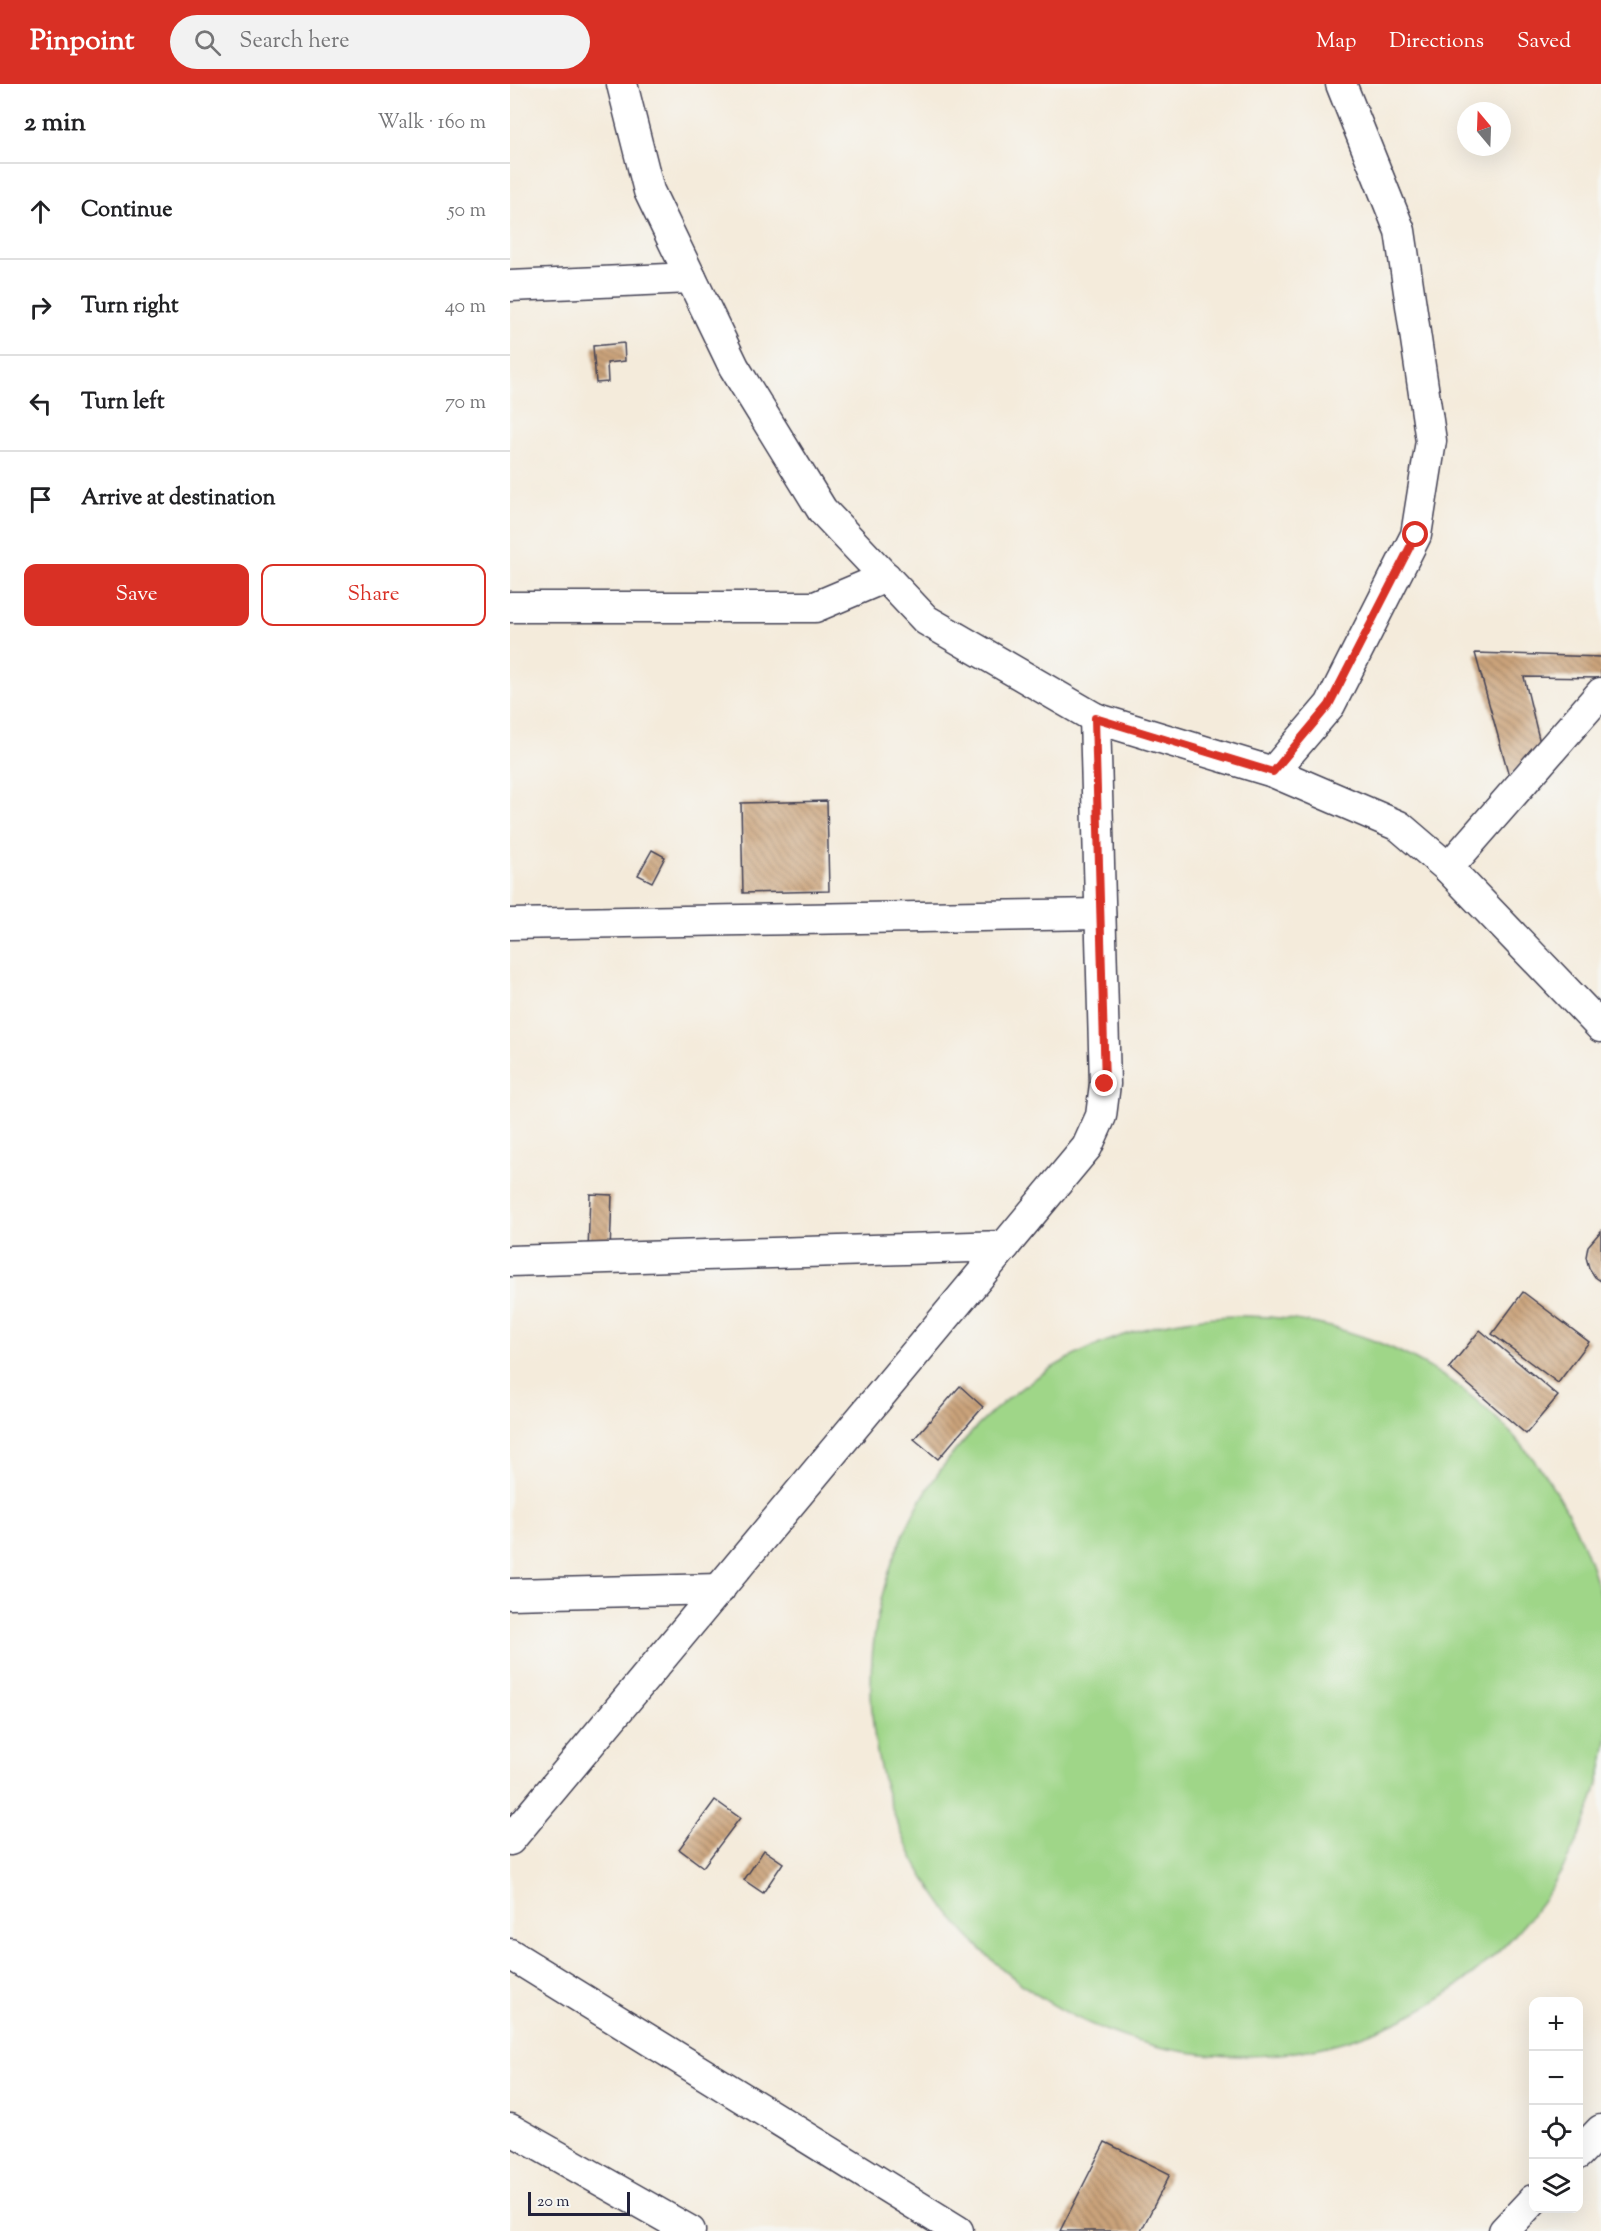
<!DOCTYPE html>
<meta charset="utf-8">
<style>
:root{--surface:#fff;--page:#f2f2f2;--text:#202124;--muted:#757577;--line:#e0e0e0;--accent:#d93025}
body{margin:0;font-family:"Sorts Mill Goudy",serif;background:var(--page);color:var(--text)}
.controls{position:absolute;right:18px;bottom:18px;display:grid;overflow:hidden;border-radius:12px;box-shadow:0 6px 24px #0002}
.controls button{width:54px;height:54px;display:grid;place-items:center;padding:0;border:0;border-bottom:2px solid var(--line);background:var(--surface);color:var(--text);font:30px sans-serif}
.compass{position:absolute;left:947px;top:18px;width:54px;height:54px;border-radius:50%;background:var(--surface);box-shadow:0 6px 24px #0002;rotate:341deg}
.scale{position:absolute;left:18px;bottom:15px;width:102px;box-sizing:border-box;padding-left:6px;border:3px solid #22223b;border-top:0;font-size:16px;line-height:21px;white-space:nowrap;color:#22223b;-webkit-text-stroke:4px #f6f6f2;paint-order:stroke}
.stop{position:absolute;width:18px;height:18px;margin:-14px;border:4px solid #d93025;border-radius:50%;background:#fff}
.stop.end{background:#d93025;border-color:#fff;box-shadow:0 2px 6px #0008}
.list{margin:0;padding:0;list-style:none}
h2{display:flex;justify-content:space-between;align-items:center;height:78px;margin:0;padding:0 24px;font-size:26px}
h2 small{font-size:20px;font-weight:400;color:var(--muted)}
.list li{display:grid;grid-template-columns:39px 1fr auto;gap:18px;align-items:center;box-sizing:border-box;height:96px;padding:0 24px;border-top:2px solid var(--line)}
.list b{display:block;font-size:22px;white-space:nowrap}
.list em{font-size:20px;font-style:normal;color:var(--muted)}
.actions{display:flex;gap:12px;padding:18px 24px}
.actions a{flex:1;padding:14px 0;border:2px solid var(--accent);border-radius:12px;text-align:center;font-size:21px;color:var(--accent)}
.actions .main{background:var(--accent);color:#fff}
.icon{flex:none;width:33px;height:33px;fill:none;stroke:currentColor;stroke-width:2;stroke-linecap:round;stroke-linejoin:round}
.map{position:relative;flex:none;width:1091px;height:2147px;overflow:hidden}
header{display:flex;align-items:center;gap:36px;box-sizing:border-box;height:84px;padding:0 30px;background:var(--accent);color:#fff}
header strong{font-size:28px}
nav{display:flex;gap:33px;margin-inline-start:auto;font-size:21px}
.search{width:420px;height:54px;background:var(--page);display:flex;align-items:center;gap:15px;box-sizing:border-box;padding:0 21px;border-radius:33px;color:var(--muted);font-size:22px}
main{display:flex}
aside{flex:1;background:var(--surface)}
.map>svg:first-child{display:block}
.garden{fill:#9fd688;stroke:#607c62;stroke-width:1.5}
.building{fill:url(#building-back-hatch)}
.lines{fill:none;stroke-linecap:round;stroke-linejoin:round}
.minor-casing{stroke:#424053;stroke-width:33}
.minor{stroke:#fff;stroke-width:30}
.route{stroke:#d93025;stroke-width:8}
</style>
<header>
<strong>Pinpoint</strong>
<div class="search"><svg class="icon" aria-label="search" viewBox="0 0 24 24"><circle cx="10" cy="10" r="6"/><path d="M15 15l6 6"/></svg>Search here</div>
<nav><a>Map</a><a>Directions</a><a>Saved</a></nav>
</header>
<main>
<aside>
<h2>2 min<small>Walk · 160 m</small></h2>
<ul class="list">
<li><svg class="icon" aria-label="ahead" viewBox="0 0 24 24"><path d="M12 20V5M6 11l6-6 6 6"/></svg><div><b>Continue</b></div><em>50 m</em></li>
<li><svg class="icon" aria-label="right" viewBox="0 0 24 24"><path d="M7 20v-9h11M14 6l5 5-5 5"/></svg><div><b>Turn right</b></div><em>40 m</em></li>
<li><svg class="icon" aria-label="left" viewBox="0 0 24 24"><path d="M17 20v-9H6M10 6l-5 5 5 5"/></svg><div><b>Turn left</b></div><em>70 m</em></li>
<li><svg class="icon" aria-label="arrive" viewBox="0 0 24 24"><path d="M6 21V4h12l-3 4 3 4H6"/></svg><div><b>Arrive at destination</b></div></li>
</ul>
<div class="actions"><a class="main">Save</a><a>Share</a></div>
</aside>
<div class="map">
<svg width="1091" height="2147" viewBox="0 0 1091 2147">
<defs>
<pattern id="building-back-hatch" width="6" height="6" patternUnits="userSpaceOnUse" patternTransform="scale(1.5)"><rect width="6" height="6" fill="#caa37a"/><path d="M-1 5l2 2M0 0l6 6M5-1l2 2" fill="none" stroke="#a48465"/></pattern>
</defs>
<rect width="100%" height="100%" fill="#f6f6f2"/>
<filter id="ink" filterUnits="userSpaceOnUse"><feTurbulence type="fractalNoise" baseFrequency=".0167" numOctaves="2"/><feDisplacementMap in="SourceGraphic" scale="12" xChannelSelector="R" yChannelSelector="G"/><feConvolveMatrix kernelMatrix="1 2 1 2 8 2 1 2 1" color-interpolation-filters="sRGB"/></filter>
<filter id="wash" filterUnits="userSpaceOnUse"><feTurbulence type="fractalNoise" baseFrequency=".008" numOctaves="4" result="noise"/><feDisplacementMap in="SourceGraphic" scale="24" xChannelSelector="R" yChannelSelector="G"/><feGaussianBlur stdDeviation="1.35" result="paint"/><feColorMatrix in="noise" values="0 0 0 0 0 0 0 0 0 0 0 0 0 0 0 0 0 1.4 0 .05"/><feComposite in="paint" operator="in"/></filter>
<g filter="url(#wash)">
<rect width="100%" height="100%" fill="#f4ebdb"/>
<!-- garden -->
<circle class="garden" cx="731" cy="1602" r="370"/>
<g id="blocks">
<!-- building -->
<g class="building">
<path d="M 114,259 L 115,277 L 97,279 L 98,298 L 86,299 L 83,262 Z"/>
<path d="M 965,569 L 1091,573 L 1091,594 L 1014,593 L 1031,663 L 999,692 Z"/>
<path d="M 317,717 L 319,807 L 233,809 L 231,719 Z"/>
<path d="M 142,766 L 155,773 L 142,798 L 128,791 Z"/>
<path d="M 80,1110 L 102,1111 L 100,1169 L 78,1168 Z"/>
<path d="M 1091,1147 L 1091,1197 L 1085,1193 L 1079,1184 L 1076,1173 L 1078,1162 Z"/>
<path d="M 1013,1208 L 1079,1258 L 1048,1299 L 982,1250 Z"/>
<path d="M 970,1246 L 1048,1312 L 1016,1350 L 939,1284 Z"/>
<path d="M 450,1302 L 473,1323 L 428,1375 L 404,1355 Z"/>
<path d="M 205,1716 L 230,1734 L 193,1783 L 169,1765 Z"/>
<path d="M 254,1766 L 273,1779 L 253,1809 L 234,1796 Z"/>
<path d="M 595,2058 L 660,2090 L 631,2147 L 550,2147 Z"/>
</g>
</g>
</g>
<g filter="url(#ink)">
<use href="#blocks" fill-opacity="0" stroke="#424053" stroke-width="1.5"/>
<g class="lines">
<!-- minor casing -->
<g class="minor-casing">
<g id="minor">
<path d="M 112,0 L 139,107 L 224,283 L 312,426 L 416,536 L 585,634 L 763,688 L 889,742 L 938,784 L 1091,943"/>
<path d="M 0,202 L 181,194"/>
<path d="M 0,523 L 305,523 L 376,493"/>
<path d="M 763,688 L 820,621 L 906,451 L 921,357 L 890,147 L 831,0"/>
<path d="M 938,784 L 1091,609"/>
<path d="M 0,840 L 590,830"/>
<path d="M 0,1177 L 495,1162"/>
<path d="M 0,1510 L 210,1505"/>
<path d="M 0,1756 L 577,1063 L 591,1032 L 595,1000 L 585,634"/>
<path d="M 0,1870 L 448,2147"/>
<path d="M 0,2045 L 180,2147"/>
<path d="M 1068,2070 L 1091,2046"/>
<path d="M 994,2147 L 1023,2116"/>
</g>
</g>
<!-- minor -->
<use href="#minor" class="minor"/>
</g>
</g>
<g class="lines" filter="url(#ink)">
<!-- route -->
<path class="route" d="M 595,1000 L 585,634 L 763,688 L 819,621 L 906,451"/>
</g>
</svg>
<div class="controls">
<button>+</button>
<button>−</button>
<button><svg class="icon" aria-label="locate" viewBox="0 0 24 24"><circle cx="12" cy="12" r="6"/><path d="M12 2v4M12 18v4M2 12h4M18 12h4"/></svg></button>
<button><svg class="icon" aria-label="layers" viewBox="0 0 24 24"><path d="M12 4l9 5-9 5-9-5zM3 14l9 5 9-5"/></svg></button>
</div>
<svg class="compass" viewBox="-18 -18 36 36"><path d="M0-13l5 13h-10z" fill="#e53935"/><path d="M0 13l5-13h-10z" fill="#757577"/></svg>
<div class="scale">20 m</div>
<div class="stop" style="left:906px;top:451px"></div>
<div class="stop end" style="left:595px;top:1000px"></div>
</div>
</main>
